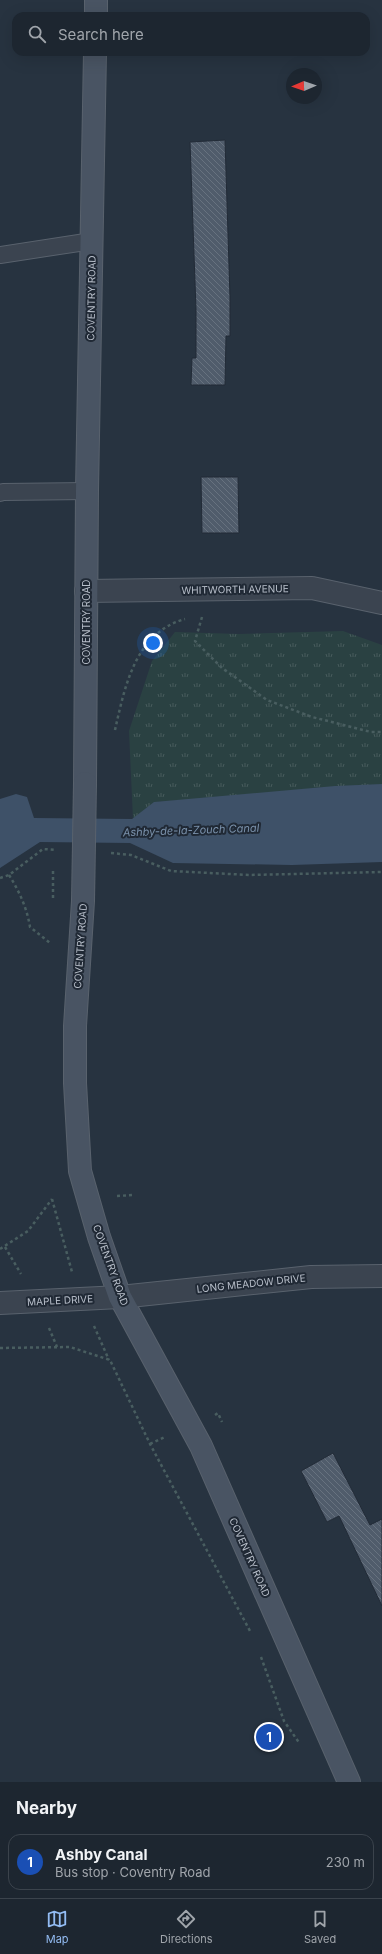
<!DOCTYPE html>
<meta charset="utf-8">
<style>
:root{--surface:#1d2630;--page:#252e38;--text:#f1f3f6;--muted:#a0a5ab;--line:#3b434c;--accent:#93bcf3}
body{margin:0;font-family:Inter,sans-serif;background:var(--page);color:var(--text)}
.compass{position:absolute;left:286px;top:68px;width:36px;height:36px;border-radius:50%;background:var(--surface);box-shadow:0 4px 16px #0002;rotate:268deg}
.you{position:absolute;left:153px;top:643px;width:14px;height:14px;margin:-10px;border:3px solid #fff;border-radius:50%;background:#1a73e8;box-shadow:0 0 0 6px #1a73e833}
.badge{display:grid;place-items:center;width:26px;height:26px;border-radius:50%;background:var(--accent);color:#fff;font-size:13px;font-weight:700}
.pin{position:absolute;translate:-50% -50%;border:2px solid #fff;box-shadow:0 1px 4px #0006}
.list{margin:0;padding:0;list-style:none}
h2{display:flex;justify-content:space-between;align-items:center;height:52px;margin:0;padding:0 16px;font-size:17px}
h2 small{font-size:13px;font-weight:400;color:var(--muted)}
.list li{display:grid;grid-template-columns:26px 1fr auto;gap:12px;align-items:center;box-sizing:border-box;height:56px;margin:0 8px 8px;padding:0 8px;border:1px solid var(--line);border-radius:12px}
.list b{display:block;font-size:15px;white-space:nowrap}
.list p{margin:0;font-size:13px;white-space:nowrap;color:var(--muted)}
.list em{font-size:13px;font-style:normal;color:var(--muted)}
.icon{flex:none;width:22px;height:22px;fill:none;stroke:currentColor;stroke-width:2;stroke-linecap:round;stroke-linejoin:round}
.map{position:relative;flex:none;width:382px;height:1782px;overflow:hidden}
.search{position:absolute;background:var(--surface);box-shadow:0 4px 16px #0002;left:12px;right:12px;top:12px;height:44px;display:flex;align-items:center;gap:10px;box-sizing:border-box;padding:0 14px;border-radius:12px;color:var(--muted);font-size:15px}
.sheet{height:116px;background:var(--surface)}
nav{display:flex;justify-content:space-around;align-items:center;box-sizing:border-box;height:56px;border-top:1px solid var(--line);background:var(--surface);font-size:11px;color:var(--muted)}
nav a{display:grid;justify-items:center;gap:2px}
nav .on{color:var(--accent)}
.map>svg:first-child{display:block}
.grass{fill:url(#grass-tufts)}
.water{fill:#3e5168}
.building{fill:url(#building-back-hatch);stroke:#222b37}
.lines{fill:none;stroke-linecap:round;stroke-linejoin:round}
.service-casing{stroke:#59626d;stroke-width:18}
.minor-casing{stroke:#59626d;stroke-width:24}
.secondary-casing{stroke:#59626d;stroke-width:24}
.path{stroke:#495e60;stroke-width:2.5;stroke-dasharray:3 3;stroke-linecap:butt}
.service{stroke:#3b4450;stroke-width:16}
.minor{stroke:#3b4450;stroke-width:22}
.secondary{stroke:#495463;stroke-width:22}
.secondary-bridge-casing{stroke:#59626d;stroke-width:24;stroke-linecap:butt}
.path-bridge{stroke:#495e60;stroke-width:2.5;stroke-dasharray:3 3;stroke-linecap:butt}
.secondary-bridge{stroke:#495463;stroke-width:22}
.labels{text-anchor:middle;stroke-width:4;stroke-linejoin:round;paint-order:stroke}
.street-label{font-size:10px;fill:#b8bfca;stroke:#202935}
.water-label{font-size:11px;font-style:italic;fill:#7a91ab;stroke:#202935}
</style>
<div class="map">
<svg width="382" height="1782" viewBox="0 0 382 1782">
<defs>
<pattern id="grass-tufts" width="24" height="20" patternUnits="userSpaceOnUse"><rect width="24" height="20" fill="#2a4142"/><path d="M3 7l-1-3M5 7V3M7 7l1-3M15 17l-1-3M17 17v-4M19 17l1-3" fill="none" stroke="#475b5c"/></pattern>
<pattern id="building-back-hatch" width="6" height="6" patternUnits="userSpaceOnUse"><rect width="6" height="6" fill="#505c6b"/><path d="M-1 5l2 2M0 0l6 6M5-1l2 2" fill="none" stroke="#67727f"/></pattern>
</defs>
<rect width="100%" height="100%" fill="#273340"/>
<!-- grass -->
<path class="grass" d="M 343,631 L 382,645 L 382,787 L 155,802 L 133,819 L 129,731 L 152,661 L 175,632 L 239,634 Z"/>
<!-- water -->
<path class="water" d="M 382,784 L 382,862 L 292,865 L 173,863 L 130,843 L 40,842 L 0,868 L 0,799 L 16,794 L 27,797 L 34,818 L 132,819 L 154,802 L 335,786 Z"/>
<!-- building -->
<g class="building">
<path d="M 225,140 L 230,297 L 230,336 L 226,336 L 225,385 L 191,385 L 192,358 L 196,358 L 196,310 L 190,142 Z"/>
<path d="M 201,477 L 238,477 L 239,533 L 202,533 Z"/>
<path d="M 333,1453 L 370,1525 L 382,1519 L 382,1606 L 339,1516 L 327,1522 L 301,1471 Z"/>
</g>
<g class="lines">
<!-- service casing -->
<g class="service-casing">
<g id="service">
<path d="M 0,255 L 92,241"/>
<path d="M 0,493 L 3,492 L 87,491"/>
</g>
</g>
<!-- minor casing -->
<g class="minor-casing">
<g id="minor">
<path d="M 86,591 L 312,588 L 382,603"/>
<path d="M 0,1303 L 120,1297 L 311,1277 L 382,1276"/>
</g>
</g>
<!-- secondary casing -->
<g class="secondary-casing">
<g id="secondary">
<path d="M 96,16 L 96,0"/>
<path d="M 85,783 L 87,491 L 95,52"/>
<path d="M 83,901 L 75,1026 L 75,1083 L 80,1171 L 99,1237 L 120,1297 L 201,1446 L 349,1782"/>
</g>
</g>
<!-- path -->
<g class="path">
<path d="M 202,617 L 195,641 L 222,668 L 267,700 L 312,717 L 371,732 L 382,732"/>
<path d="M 115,730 C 125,686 135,633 185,619"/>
<path d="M 111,853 L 131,855 L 171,871 L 249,875 L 382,872"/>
<path d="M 9,875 C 19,891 27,908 30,927 L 50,943"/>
<path d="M 0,878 L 9,875 L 43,849 L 56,850"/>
<path d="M 117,1196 L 133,1195"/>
<path d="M 52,1199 L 72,1272"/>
<path d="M 5,1247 L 21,1274"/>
<path d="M 0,1249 L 28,1231 L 52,1199"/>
<path d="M 94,1326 L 109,1360"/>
<path d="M 49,1328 L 57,1347"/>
<path d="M 0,1348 L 70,1347 L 110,1360 L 150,1444 L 250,1631"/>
<path d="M 215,1415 L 218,1413 L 222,1422"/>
<path d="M 150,1444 L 165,1437"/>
<path d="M 261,1657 L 284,1721 L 300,1744"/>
</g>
<!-- service -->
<use href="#service" class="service"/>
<!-- minor -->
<use href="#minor" class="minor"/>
<!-- secondary -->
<use href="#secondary" class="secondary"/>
<!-- secondary-bridge casing -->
<g class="secondary-bridge-casing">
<path id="secondary-bridge" d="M 83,901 L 85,783"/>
</g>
<!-- path-bridge -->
<path class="path-bridge" d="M 53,898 L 53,868"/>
<!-- secondary-bridge -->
<use href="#secondary-bridge" class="secondary-bridge"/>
</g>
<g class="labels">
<!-- street labels -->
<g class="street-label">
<text transform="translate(91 298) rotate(-89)" y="4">COVENTRY ROAD</text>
<text transform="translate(235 589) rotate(-1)" y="4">WHITWORTH AVENUE</text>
<text transform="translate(86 622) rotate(-90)" y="4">COVENTRY ROAD</text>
<text transform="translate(80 946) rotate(-86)" y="4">COVENTRY ROAD</text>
<text transform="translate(111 1265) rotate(70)" y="4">COVENTRY ROAD</text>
<text transform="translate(251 1283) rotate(-6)" y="4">LONG MEADOW DRIVE</text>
<text transform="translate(60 1300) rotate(-3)" y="4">MAPLE DRIVE</text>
<text transform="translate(250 1557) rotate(66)" y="4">COVENTRY ROAD</text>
</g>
<!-- water labels -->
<g class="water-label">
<text transform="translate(191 830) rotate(-2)" y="4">Ashby-de-la-Zouch Canal</text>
</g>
</g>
</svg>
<svg class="compass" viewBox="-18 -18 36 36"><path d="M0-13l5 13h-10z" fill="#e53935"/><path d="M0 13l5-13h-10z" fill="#a0a5ab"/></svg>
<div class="you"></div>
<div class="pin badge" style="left:269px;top:1737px;background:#1a4fb4">1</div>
<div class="search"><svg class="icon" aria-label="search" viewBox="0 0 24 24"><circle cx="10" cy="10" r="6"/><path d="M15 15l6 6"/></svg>Search here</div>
</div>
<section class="sheet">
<h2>Nearby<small></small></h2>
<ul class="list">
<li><span class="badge" style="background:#1a4fb4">1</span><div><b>Ashby Canal</b><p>Bus stop · Coventry Road</p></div><em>230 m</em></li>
</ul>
</section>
<nav>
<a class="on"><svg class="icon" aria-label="map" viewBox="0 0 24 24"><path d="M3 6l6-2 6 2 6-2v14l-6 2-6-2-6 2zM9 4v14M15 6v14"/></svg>Map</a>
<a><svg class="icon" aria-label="directions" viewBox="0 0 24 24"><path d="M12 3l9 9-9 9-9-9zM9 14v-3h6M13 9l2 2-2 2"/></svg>Directions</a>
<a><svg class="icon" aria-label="saved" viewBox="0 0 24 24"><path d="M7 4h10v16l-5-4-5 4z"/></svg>Saved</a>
</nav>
